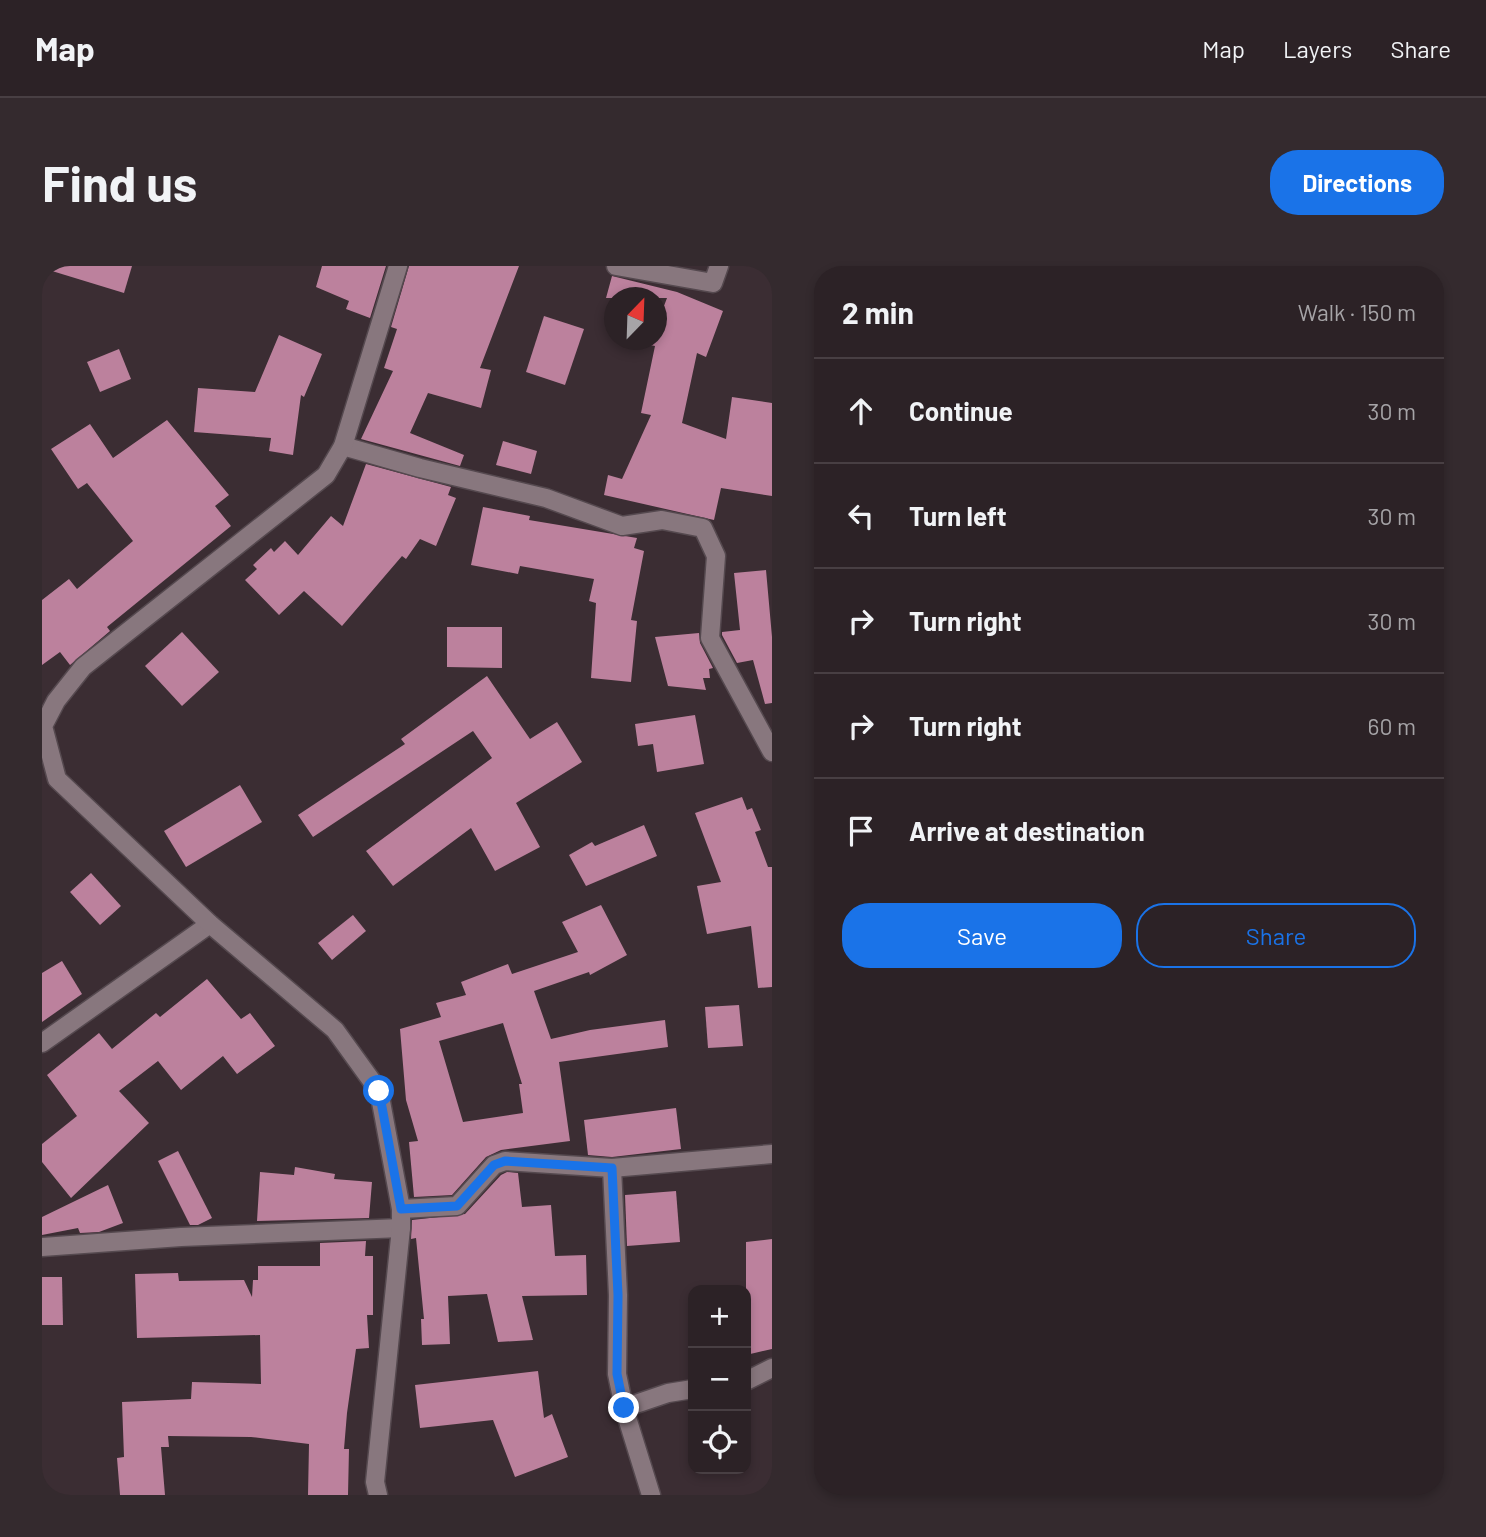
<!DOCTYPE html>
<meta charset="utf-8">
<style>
:root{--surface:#2c2226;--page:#342a2e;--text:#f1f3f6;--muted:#a6a4a7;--line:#483f43;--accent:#1a73e8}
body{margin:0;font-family:Barlow,sans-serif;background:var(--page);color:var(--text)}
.controls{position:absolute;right:21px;bottom:21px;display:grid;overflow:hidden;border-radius:14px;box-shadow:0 4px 10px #0003}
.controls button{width:63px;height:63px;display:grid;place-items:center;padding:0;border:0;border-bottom:2px solid var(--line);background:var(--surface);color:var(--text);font:35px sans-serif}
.compass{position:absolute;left:562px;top:21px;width:63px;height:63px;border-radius:50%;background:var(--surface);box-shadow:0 4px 10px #0003;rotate:23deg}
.stop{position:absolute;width:21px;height:21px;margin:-16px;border:5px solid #1a73e8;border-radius:50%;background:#fff}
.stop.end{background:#1a73e8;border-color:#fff;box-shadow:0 2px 7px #0008}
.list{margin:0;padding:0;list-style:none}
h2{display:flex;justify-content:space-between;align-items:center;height:91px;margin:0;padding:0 28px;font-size:30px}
h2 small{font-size:23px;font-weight:400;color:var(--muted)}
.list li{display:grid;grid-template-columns:46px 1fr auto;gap:21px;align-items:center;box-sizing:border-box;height:105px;padding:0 28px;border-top:2px solid var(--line)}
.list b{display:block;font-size:26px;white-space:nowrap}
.list em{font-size:23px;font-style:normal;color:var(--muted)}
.actions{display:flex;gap:14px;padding:21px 28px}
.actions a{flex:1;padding:16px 0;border:2px solid var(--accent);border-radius:28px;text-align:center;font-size:24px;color:var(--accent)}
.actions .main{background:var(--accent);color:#fff}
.icon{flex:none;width:38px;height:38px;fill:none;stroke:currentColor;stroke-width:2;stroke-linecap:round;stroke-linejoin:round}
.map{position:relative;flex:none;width:730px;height:1229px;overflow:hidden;border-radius:28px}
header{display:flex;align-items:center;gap:42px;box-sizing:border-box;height:98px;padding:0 35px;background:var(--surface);border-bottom:2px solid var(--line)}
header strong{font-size:33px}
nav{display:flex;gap:38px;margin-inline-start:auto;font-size:24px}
.intro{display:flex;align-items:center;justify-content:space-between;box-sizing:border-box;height:168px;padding:0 42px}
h1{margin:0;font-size:49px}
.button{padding:18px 32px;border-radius:28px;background:var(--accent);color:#fff;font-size:24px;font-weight:700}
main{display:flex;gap:42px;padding:0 42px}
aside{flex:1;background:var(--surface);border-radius:28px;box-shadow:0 4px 10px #0003}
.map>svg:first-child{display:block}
.building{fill:#bc819d;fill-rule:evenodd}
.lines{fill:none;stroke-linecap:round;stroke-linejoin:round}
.street-casing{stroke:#55494f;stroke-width:21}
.street{stroke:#88777e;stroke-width:18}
.route{stroke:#1a73e8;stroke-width:9}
</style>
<header>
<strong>Map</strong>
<nav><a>Map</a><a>Layers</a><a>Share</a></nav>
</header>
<div class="intro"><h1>Find us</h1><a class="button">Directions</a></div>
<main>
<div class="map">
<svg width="730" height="1229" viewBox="0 0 730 1229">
<rect width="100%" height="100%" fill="#3b2d33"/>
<!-- building -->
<g class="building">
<path d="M 11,0 L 90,0 L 82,27 L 10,5 Z"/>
<path d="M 280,0 L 344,0 L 328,52 L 304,43 L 307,35 L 274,21 Z"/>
<path d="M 367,0 L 477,0 L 438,102 L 449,104 L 439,142 L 386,127 L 368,167 L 422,189 L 418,200 L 319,173 L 351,105 L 342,102 L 355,63 L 349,61 Z"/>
<path d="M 570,10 L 635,26 L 681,45 L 664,91 L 655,87 L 640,157 L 684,173 L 690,131 L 730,137 L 730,230 L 679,222 L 672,254 L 562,229 L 566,209 L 580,213 L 609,149 L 599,147 L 613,80 L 608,79 L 610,74 L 614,74 L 614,61 L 625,32 L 564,32 Z"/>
<path d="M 502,50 L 542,63 L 523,119 L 484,106 Z"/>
<path d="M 237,69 L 280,88 L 262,131 L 259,129 L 251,189 L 227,185 L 229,172 L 152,166 L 156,122 L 213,126 Z"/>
<path d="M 77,83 L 89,113 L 58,126 L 45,96 Z"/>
<path d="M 125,154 L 187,229 L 173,240 L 189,260 L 65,361 L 68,365 L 28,399 L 18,386 L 0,399 L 0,334 L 27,313 L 35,323 L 91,275 L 45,217 L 36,223 L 9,183 L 48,158 L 71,192 Z"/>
<path d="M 461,175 L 495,185 L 489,208 L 454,199 Z"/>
<path d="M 324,198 L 409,221 L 406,229 L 414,232 L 394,280 L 378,273 L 364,293 L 360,290 L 300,360 L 262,325 L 237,349 L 203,314 L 215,303 L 211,299 L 229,282 L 232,286 L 243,275 L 256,289 L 289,250 L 301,260 Z"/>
<path d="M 441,241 L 488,250 L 487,254 L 595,272 L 592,282 L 602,285 L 589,354 L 595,355 L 589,416 L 549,412 L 554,337 L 547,335 L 552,313 L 478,300 L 476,308 L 429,299 Z"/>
<path d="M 724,304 L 730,371 L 730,437 L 723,438 L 711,394 L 695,397 L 680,369 L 680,366 L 698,364 L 692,307 Z"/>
<path d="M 405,361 L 460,361 L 460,402 L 405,401 Z"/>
<path d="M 140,366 L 177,406 L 140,440 L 103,400 Z"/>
<path d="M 657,367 L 658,377 L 671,402 L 667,403 L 668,412 L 661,412 L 664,424 L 626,420 L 613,371 Z"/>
<path d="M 445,410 L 488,473 L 515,456 L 540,496 L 474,537 L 498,581 L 453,605 L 429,562 L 351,620 L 324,585 L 450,492 L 431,465 L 271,571 L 256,549 L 363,478 L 359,473 Z"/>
<path d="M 653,449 L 662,498 L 615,506 L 611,478 L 596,480 L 593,458 Z"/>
<path d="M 198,519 L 220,556 L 144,601 L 122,565 Z"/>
<path d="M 700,531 L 705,544 L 710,542 L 719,564 L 713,566 L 726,601 L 730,601 L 730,721 L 716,722 L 709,660 L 665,668 L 655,620 L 679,616 L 653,547 Z"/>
<path d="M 602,559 L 615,590 L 544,620 L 527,589 L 550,576 L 553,580 Z"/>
<path d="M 49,607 L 79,640 L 58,659 L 28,626 Z"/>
<path d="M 559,639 L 585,689 L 548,709 L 547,706 L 492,725 L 509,773 L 548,764 L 623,754 L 626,781 L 517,796 L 528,875 L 459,884 L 444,891 L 410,929 L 372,931 L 367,876 L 376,875 L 364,834 L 358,763 L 399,751 L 394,737 L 424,729 L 419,716 L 466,698 L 470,708 L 536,686 L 520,656 ZM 461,757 L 480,818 L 477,818 L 481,847 L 421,856 L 397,775 Z"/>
<path d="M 311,649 L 324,665 L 290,694 L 276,677 Z"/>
<path d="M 20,695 L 40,728 L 0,756 L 0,707 Z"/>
<path d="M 165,713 L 199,753 L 208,747 L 233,780 L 195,808 L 181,790 L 139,824 L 116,795 L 77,825 L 107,857 L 29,932 L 0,896 L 0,878 L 35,850 L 5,809 L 57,767 L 70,783 L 114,747 L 118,751 Z"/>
<path d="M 697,739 L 701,780 L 666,782 L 663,741 Z"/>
<path d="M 634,842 L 639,883 L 570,891 L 546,889 L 542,854 Z"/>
<path d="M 136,885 L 170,952 L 156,959 L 148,959 L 116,895 Z"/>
<path d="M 253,901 L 293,908 L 292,913 L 330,916 L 327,952 L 215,955 L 218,906 L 252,909 Z"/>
<path d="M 465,906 L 476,907 L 480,941 L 509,939 L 513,990 L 544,989 L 545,1029 L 480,1030 L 491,1074 L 456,1076 L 445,1028 L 406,1030 L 408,1078 L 380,1079 L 379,1053 L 382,1053 L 374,972 L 369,973 L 370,954 L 423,948 L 459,909 Z"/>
<path d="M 66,919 L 81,957 L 57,966 L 38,967 L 36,962 L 0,969 L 0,951 Z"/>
<path d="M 634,925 L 638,976 L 585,980 L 583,929 Z"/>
<path d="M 730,973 L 730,1083 L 704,1089 L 704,976 Z"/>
<path d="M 324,975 L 323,990 L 331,990 L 331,1049 L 325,1049 L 327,1082 L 314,1083 L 305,1147 L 302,1183 L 307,1183 L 306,1229 L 266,1229 L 267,1178 L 209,1171 L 126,1170 L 127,1181 L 119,1181 L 123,1229 L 78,1229 L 75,1192 L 82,1191 L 80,1136 L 149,1133 L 150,1116 L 219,1118 L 218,1069 L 95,1072 L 93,1008 L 136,1007 L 137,1015 L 202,1014 L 210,1031 L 211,1014 L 216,1014 L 216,1000 L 278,1000 L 278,977 Z"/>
<path d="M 0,1011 L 20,1011 L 21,1059 L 0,1059 Z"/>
<path d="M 496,1105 L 502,1152 L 510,1148 L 526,1191 L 473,1211 L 451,1154 L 378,1162 L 373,1119 Z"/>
</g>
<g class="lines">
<!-- street casing -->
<g class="street-casing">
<g id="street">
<path d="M 574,0 L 671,17 L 677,0"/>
<path d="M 301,180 L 378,202 L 504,232 L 580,260 L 620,254 L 661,262 L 674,290 L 668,372 L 730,486"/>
<path d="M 0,777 L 168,658"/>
<path d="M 570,902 L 576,1029 L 575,1108 L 582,1142 L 609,1229"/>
<path d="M 359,943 L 415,940 L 452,899 L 463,895 L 570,902 L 730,888"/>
<path d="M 0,981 L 139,971 L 359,962"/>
<path d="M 704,1115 L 730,1102"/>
<path d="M 582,1142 L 626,1127 L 651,1123"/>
<path d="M 336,1229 L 333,1216 L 359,962 L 359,943 L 337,825 L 293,764 L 168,658 L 15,513 L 1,460 L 14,435 L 41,401 L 284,209 L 301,180 L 356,0"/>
</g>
</g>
<!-- street -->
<use href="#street" class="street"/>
</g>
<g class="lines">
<!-- route -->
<path class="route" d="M 337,825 L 359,943 L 415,940 L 452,899 L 463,895 L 570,902 L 576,1029 L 575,1108 L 582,1142"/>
</g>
</svg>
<div class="controls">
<button>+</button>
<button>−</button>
<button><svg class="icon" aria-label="locate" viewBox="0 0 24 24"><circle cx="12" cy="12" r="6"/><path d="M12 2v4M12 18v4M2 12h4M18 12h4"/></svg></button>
</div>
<svg class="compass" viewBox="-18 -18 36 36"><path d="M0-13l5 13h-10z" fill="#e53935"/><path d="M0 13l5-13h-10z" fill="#a6a4a7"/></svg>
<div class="stop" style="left:337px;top:825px"></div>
<div class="stop end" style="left:582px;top:1142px"></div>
</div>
<aside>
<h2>2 min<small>Walk · 150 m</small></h2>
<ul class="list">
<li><svg class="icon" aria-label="ahead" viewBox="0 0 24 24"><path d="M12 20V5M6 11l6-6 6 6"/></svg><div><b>Continue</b></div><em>30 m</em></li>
<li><svg class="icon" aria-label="left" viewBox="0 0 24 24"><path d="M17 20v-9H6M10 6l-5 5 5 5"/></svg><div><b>Turn left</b></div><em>30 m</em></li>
<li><svg class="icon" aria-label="right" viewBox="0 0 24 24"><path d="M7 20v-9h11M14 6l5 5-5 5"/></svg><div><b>Turn right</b></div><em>30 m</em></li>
<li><svg class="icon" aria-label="right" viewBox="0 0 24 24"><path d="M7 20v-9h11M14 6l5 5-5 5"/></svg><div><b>Turn right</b></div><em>60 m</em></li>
<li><svg class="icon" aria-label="arrive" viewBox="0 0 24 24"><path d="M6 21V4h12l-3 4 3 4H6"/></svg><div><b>Arrive at destination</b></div></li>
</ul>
<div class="actions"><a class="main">Save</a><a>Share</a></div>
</aside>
</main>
